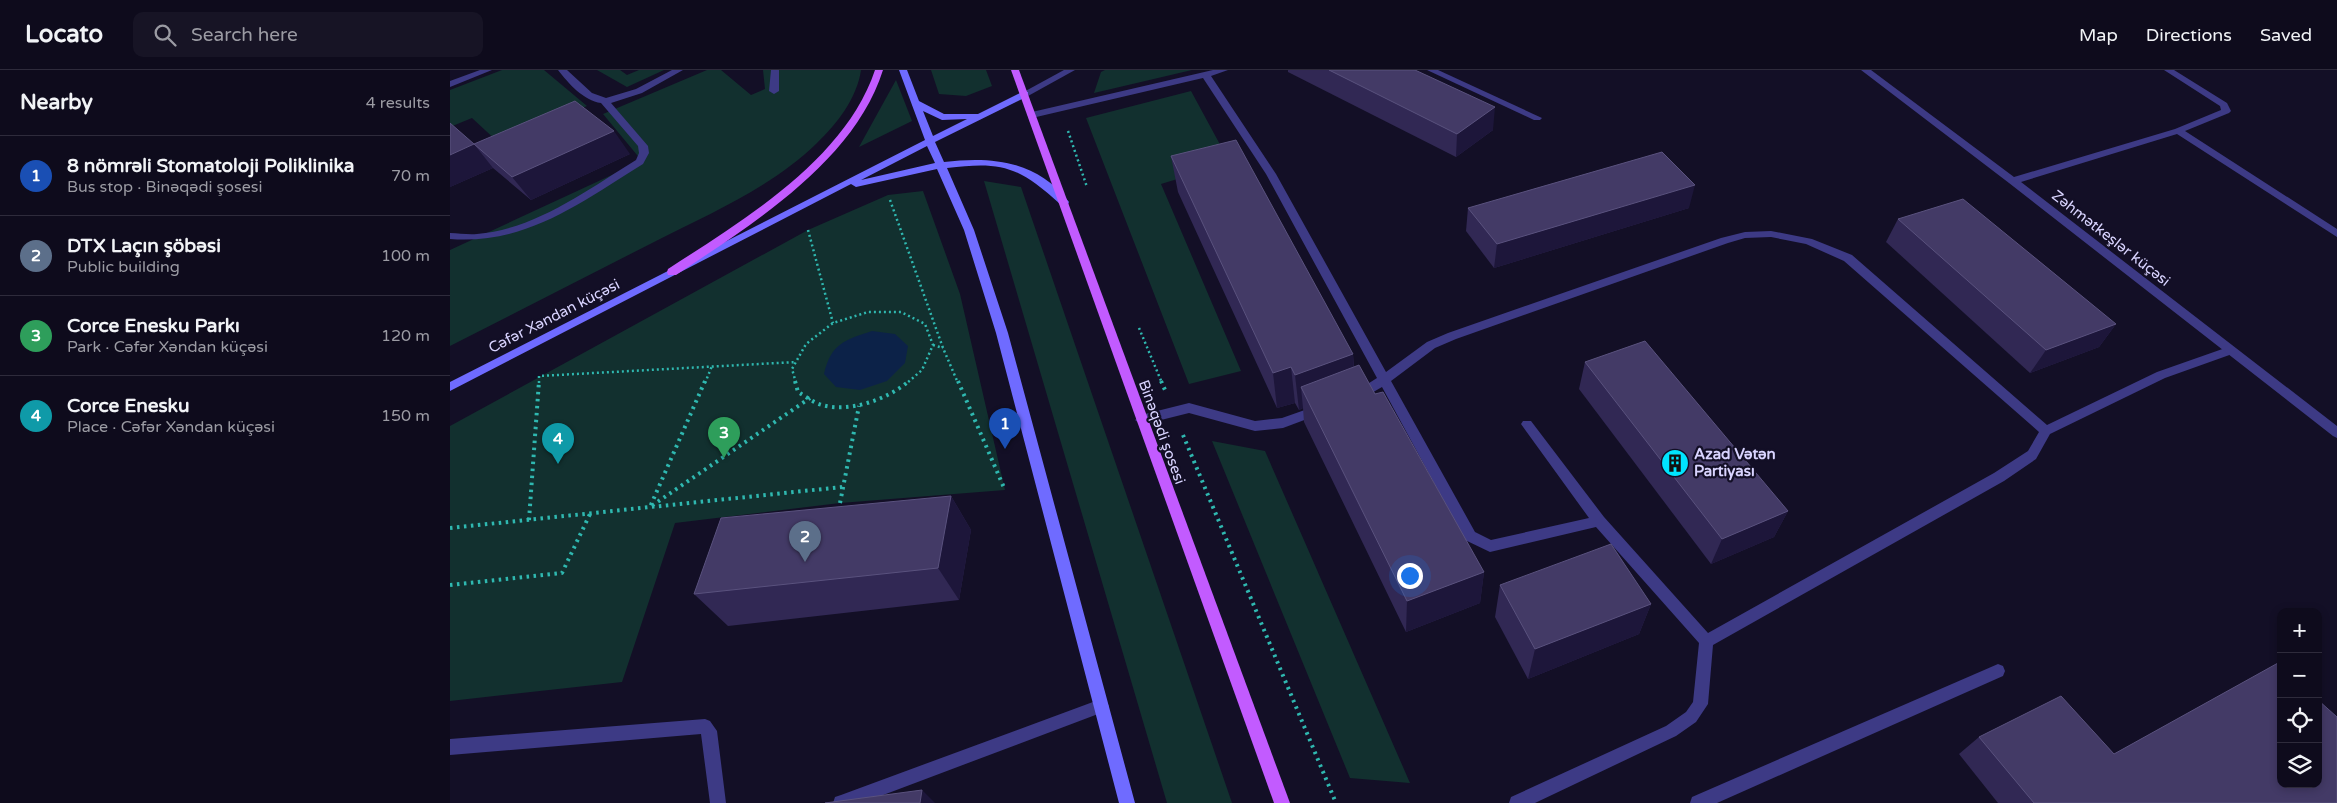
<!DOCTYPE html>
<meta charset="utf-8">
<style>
:root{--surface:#0e0b1c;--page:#171425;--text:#f1f3f6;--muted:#9b9ba3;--line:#2e2b3b;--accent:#b45309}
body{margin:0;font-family:"Varela Round",sans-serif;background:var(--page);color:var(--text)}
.controls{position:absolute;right:15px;bottom:15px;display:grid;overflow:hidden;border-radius:10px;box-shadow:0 2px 8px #0003}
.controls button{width:45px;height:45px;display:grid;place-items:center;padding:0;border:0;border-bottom:1px solid var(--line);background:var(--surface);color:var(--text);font:25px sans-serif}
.you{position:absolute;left:959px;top:505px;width:18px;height:18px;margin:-12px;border:4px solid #fff;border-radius:50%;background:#1a73e8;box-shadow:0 0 0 8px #1a73e833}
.badge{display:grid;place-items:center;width:32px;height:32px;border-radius:50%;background:var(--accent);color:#fff;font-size:16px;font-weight:700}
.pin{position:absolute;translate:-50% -41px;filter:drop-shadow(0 1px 2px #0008)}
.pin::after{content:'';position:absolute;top:26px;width:18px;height:15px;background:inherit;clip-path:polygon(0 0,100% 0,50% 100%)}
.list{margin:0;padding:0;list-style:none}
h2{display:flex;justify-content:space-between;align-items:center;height:65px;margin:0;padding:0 20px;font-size:21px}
h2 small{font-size:16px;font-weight:400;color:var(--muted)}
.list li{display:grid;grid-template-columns:32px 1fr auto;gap:15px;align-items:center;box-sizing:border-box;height:80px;padding:0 20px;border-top:1px solid var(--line)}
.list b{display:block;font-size:19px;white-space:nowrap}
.list p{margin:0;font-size:16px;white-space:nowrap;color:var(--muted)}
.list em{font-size:16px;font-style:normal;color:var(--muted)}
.icon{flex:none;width:28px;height:28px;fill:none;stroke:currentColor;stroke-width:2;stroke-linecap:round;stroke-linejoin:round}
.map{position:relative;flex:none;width:1887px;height:733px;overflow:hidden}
header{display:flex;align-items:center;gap:30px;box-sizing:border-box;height:70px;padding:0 25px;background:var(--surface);border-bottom:1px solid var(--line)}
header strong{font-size:24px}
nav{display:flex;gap:28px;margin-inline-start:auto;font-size:18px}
.search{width:350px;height:45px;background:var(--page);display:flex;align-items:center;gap:12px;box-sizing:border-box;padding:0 18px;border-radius:10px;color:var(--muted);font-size:19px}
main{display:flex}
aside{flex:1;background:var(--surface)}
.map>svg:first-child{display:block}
.green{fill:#12302f}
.water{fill:#0c2248}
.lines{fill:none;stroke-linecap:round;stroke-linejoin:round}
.path-far1{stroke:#2fb8b0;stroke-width:2.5;stroke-dasharray:2 3;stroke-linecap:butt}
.path{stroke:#2fb8b0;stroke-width:4;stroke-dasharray:2.5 4.5;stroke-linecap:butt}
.lane{fill:#3d3a85;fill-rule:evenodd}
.street{fill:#3d3a85;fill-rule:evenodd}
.secondary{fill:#6f6bff;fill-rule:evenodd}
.primary{fill:#c25bff;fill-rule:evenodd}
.wall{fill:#312854}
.shaded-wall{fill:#1d163a}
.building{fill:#433a66;stroke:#5a527e}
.labels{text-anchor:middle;stroke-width:4.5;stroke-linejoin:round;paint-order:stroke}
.street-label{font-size:15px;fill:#d9d4ff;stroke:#130f26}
.poi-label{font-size:15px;font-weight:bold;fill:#d9d4ff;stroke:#130f26;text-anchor:start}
</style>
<header>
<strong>Locato</strong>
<div class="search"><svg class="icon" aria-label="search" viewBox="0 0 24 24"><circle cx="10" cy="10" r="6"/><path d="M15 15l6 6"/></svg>Search here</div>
<nav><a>Map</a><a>Directions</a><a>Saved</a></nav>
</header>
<main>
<aside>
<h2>Nearby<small>4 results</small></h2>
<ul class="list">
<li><span class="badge" style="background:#1a4fb4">1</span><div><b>8 nömrəli Stomatoloji Poliklinika</b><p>Bus stop · Binəqədi şosesi</p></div><em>70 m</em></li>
<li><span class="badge" style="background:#5c6f8a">2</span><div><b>DTX Laçın şöbəsi</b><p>Public building</p></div><em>100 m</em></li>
<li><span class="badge" style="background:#2e9e5b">3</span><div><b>Corce Enesku Parkı</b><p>Park · Cəfər Xəndan küçəsi</p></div><em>120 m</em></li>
<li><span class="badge" style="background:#0f9aa8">4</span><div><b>Corce Enesku</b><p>Place · Cəfər Xəndan küçəsi</p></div><em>150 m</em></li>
</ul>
</aside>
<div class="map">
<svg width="1887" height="733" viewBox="0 0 1887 733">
<rect width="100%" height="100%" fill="#130f26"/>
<!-- green -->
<g class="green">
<path d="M 52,0 L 94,0 L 137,36 L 49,73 L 22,48 L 0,57 L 0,20 Z"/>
<path d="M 147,0 L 170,0 L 177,5 L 189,0 L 214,0 L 177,17 Z"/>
<path d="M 257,0 L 271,0 L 301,25 L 315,19 L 313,0 L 411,0 C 407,28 387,54 367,73 C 322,117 261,143 206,171 C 137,206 69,241 0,276 L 0,180 L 192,91 L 153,44 Z"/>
<path d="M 481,0 L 536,0 L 542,16 L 516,26 L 489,24 Z"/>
<path d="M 655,0 L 742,0 L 644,23 L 651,2 Z"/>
<path d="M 446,10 L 462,51 L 409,77 Z"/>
<path d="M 741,21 L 780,93 L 711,114 L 791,301 L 739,314 L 636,48 Z"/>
<path d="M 534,111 L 571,117 L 782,733 L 717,733 Z"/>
<path d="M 473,121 L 510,224 L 555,420 L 390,433 L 225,453 L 172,612 L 0,631 L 0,356 L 358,160 L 438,125 Z"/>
<path d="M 762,371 L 815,381 L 960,713 L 900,708 Z"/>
</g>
<!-- water -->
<path class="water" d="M 422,261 L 445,264 L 458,276 L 455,293 L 437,311 L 410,320 L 386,317 L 374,304 C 381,274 394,270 422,261 Z"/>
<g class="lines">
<!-- path-far1 -->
<g class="path-far1">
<path d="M 618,61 L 637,117"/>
<path d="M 440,130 L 493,278 L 508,313"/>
<path d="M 358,160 L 383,253"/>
<path d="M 689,258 L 712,313"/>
<path d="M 483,275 L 493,278"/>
<path d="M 89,313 L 89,306 L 346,292"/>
<path d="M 255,313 L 262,296"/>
<path d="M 346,313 L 342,299 L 356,274 L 383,253 L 418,242 L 451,242 L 475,254 L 483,275 L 472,300 L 457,313"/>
</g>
<!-- path -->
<g class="path">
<path d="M 255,311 L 200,437 L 360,328"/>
<path d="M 345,311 L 348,322 C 355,326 364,333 372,335 C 400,343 438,329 459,311"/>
<path d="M 508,311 L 555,420"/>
<path d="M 711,311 L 715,320"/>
<path d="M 733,365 L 886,733"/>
<path d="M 390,433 L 409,336"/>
<path d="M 79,450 L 89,311"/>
<path d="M 0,458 L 392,417"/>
<path d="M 0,515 L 112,503 L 140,444"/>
</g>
<!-- lane -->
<g class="lane">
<path d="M 30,0 L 42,0 L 0,17 L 0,11 Z"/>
<path d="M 108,0 L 117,0 L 142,23 L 156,28 L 186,19 L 222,0 L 233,0 L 192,23 L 161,33 L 198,76 L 199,83 L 193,94 C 131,132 77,175 0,169 L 0,163 C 9,163 18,165 27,164 C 86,159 137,120 186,90 L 189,83 L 188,76 L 151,33 C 134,31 118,13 108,0 Z"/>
<path d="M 321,0 L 329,0 L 329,21 L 324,24 L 319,21 Z"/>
<path d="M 763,0 L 778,0 L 761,6 L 826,104 L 936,302 L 977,272 L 998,263 L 1271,168 L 1295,162 L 1321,161 L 1362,169 L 1402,185 L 1597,355 L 1707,302 L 1781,276 L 1787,280 L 1785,283 L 1715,308 L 1600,364 L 1586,389 L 1554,411 L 1263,575 L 1258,634 L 1246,652 L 1226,666 L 1085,733 L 1059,733 L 1061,727 L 1216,656 L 1236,642 L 1243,632 L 1249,573 L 1146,457 L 1040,482 L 1015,470 L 932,317 L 913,328 L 905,328 L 903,325 L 905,322 L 927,308 L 816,104 L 753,8 L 582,48 L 577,45 L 582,42 ZM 1321,167 L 1356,174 L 1394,191 L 1589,362 L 1578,381 L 1544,403 L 1258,563 L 1154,447 L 1081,351 L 1073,351 L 1071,354 L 1139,448 L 1041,470 L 1025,462 L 941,311 L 985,278 L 1006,269 L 1278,173 L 1295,168 Z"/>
<path d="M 977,0 L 988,0 L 1092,48 L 1090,50 L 1084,50 Z"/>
<path d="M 739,333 L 805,351 L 832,348 L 869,335 L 875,340 L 873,343 L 833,358 L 805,361 L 739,343 L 691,355 L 685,350 L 691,345 Z"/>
<path d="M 1548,594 L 1553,596 L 1555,601 L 1553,606 L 1267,733 L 1240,733 L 1242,727 Z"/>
<path d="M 651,629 L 656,631 L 659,636 L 656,641 L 412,733 L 383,733 L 385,727 L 391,725 Z"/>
<path d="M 255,649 L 260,651 L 267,661 L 276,733 L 260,733 L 251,664 L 0,685 L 0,669 Z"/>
</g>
<!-- street -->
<g class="street">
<path d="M 614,0 L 625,0 L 578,26 L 570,24 Z"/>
<path d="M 1411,0 L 1421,0 L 1564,107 L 1725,59 L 1771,40 L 1770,36 L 1714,0 L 1724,0 L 1777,33 L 1781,41 L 1779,43 L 1735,61 L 1887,159 L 1887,167 L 1727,64 L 1571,112 L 1887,356 L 1887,368 L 1883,366 L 1559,113 Z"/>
</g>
<!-- secondary -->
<path class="secondary" d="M 449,0 L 457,0 L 469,31 L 494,44 L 528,44 L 572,22 L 578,22 L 578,26 L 485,72 L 494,92 C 543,86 587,91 619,132 L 618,134 L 610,134 C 569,97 553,91 497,98 L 524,160 L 558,263 L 685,733 L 669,733 L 546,263 L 514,160 L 487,99 L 406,117 L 401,114 L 0,321 L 0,312 L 475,70 ZM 473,41 L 492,50 L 517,49 L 483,66 ZM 477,76 L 485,93 L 411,110 Z"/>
<!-- primary -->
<g class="primary">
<path d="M 425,0 L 433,0 C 404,92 302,154 226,205 L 218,205 L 217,202 L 218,199 C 293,150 395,90 425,0 Z"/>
<path d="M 561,0 L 569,0 L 840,733 L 824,733 Z"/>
</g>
</g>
<!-- wall -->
<g class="wall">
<path d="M 838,0 L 965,0 L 1043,60 L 1006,87 L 838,2 Z"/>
<path d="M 24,74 L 180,84 L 81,130 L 43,98 L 0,117 Z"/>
<path d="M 721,86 L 903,284 L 904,297 L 925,324 L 1034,502 L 1030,533 L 956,562 L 854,352 L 853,338 L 849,340 L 845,333 L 827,338 L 728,122 Z"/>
<path d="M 1018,138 L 1239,138 L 1044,198 L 1016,161 Z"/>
<path d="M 1448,149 L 1666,254 L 1649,277 L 1580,303 L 1436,172 Z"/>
<path d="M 1135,292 L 1338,441 L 1324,467 L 1261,494 L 1129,319 Z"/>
<path d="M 501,426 L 521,460 L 509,530 L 278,556 L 244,524 Z"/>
<path d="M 1050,515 L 1201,534 L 1189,564 L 1078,609 L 1045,547 Z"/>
<path d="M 1529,667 L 1664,684 L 1887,733 L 1548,733 L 1509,684 Z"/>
</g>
<!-- shaded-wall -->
<g class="shaded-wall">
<path d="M 1045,37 L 1043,60 L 1006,87 L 1007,64 Z"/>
<path d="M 164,61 L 180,84 L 81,130 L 62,107 Z"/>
<path d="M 24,74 L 43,98 L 0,117 L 0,85 Z"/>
<path d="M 1245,115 L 1239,138 L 1044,198 L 1047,174 Z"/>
<path d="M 1666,254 L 1649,277 L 1580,303 L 1596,280 Z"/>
<path d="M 903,284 L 905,319 L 851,317 L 853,338 L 849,340 L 845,305 Z"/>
<path d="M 841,297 L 845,333 L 827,338 L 823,303 Z"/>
<path d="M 501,426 L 521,460 L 509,530 L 488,498 Z"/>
<path d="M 1338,441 L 1324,467 L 1261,494 L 1272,469 Z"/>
<path d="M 1034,502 L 1030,533 L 956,562 L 957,531 Z"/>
<path d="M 1201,534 L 1189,564 L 1078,609 L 1085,579 Z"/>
<path d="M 472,720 L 485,733 L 470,733 Z"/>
</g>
<!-- building -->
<g class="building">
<path d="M 879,0 L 965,0 L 1045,37 L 1007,64 Z"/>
<path d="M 125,31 L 164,61 L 62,107 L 24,74 Z"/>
<path d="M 0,53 L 24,74 L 0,85 Z"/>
<path d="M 786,70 L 903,284 L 845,305 L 841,297 L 823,303 L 721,86 Z"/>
<path d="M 1212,82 L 1245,115 L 1047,174 L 1018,138 Z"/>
<path d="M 1513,129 L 1666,254 L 1596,280 L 1448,149 Z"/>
<path d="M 1195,271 L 1338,441 L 1272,469 L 1135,292 Z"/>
<path d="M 909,295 L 925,324 L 933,322 L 1034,502 L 957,531 L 851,317 Z"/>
<path d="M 501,426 L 488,498 L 244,524 L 271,448 Z"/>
<path d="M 1161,474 L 1201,534 L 1085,579 L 1050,515 Z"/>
<path d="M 1828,593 L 1831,595 L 1831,714 L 1868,714 L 1868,630 L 1887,647 L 1887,733 L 1584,733 L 1529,667 L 1611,626 L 1664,684 Z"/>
<path d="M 472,720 L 470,733 L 375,733 Z"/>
</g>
<!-- icons -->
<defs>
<g id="building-disc" transform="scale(1.4375)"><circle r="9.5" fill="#00e5ff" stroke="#130f26"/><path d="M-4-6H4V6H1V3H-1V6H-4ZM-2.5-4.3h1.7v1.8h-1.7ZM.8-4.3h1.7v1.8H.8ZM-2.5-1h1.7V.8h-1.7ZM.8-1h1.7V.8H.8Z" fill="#111"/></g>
</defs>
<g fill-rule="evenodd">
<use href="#building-disc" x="1225" y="393"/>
</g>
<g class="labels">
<!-- street labels -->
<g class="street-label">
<text transform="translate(1661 168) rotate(38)" y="5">Zəhmətkeşlər küçəsi</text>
<text transform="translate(104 246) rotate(-27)" y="5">Cəfər Xəndan küçəsi</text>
<text transform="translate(712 362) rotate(70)" y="5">Binəqədi şosesi</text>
</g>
<!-- poi labels -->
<g class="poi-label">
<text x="1244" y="389">Azad Vətən<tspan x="1244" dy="17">Partiyası</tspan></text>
</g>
</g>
</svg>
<div class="controls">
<button>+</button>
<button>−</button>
<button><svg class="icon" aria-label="locate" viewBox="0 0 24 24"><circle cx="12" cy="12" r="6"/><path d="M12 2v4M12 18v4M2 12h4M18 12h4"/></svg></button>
<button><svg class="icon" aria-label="layers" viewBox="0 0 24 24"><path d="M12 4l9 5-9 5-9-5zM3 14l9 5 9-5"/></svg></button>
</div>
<div class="you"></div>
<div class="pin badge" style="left:555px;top:379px;background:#1a4fb4">1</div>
<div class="pin badge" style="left:355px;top:492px;background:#5c6f8a">2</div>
<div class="pin badge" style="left:274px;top:388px;background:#2e9e5b">3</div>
<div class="pin badge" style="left:108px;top:394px;background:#0f9aa8">4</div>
</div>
</main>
